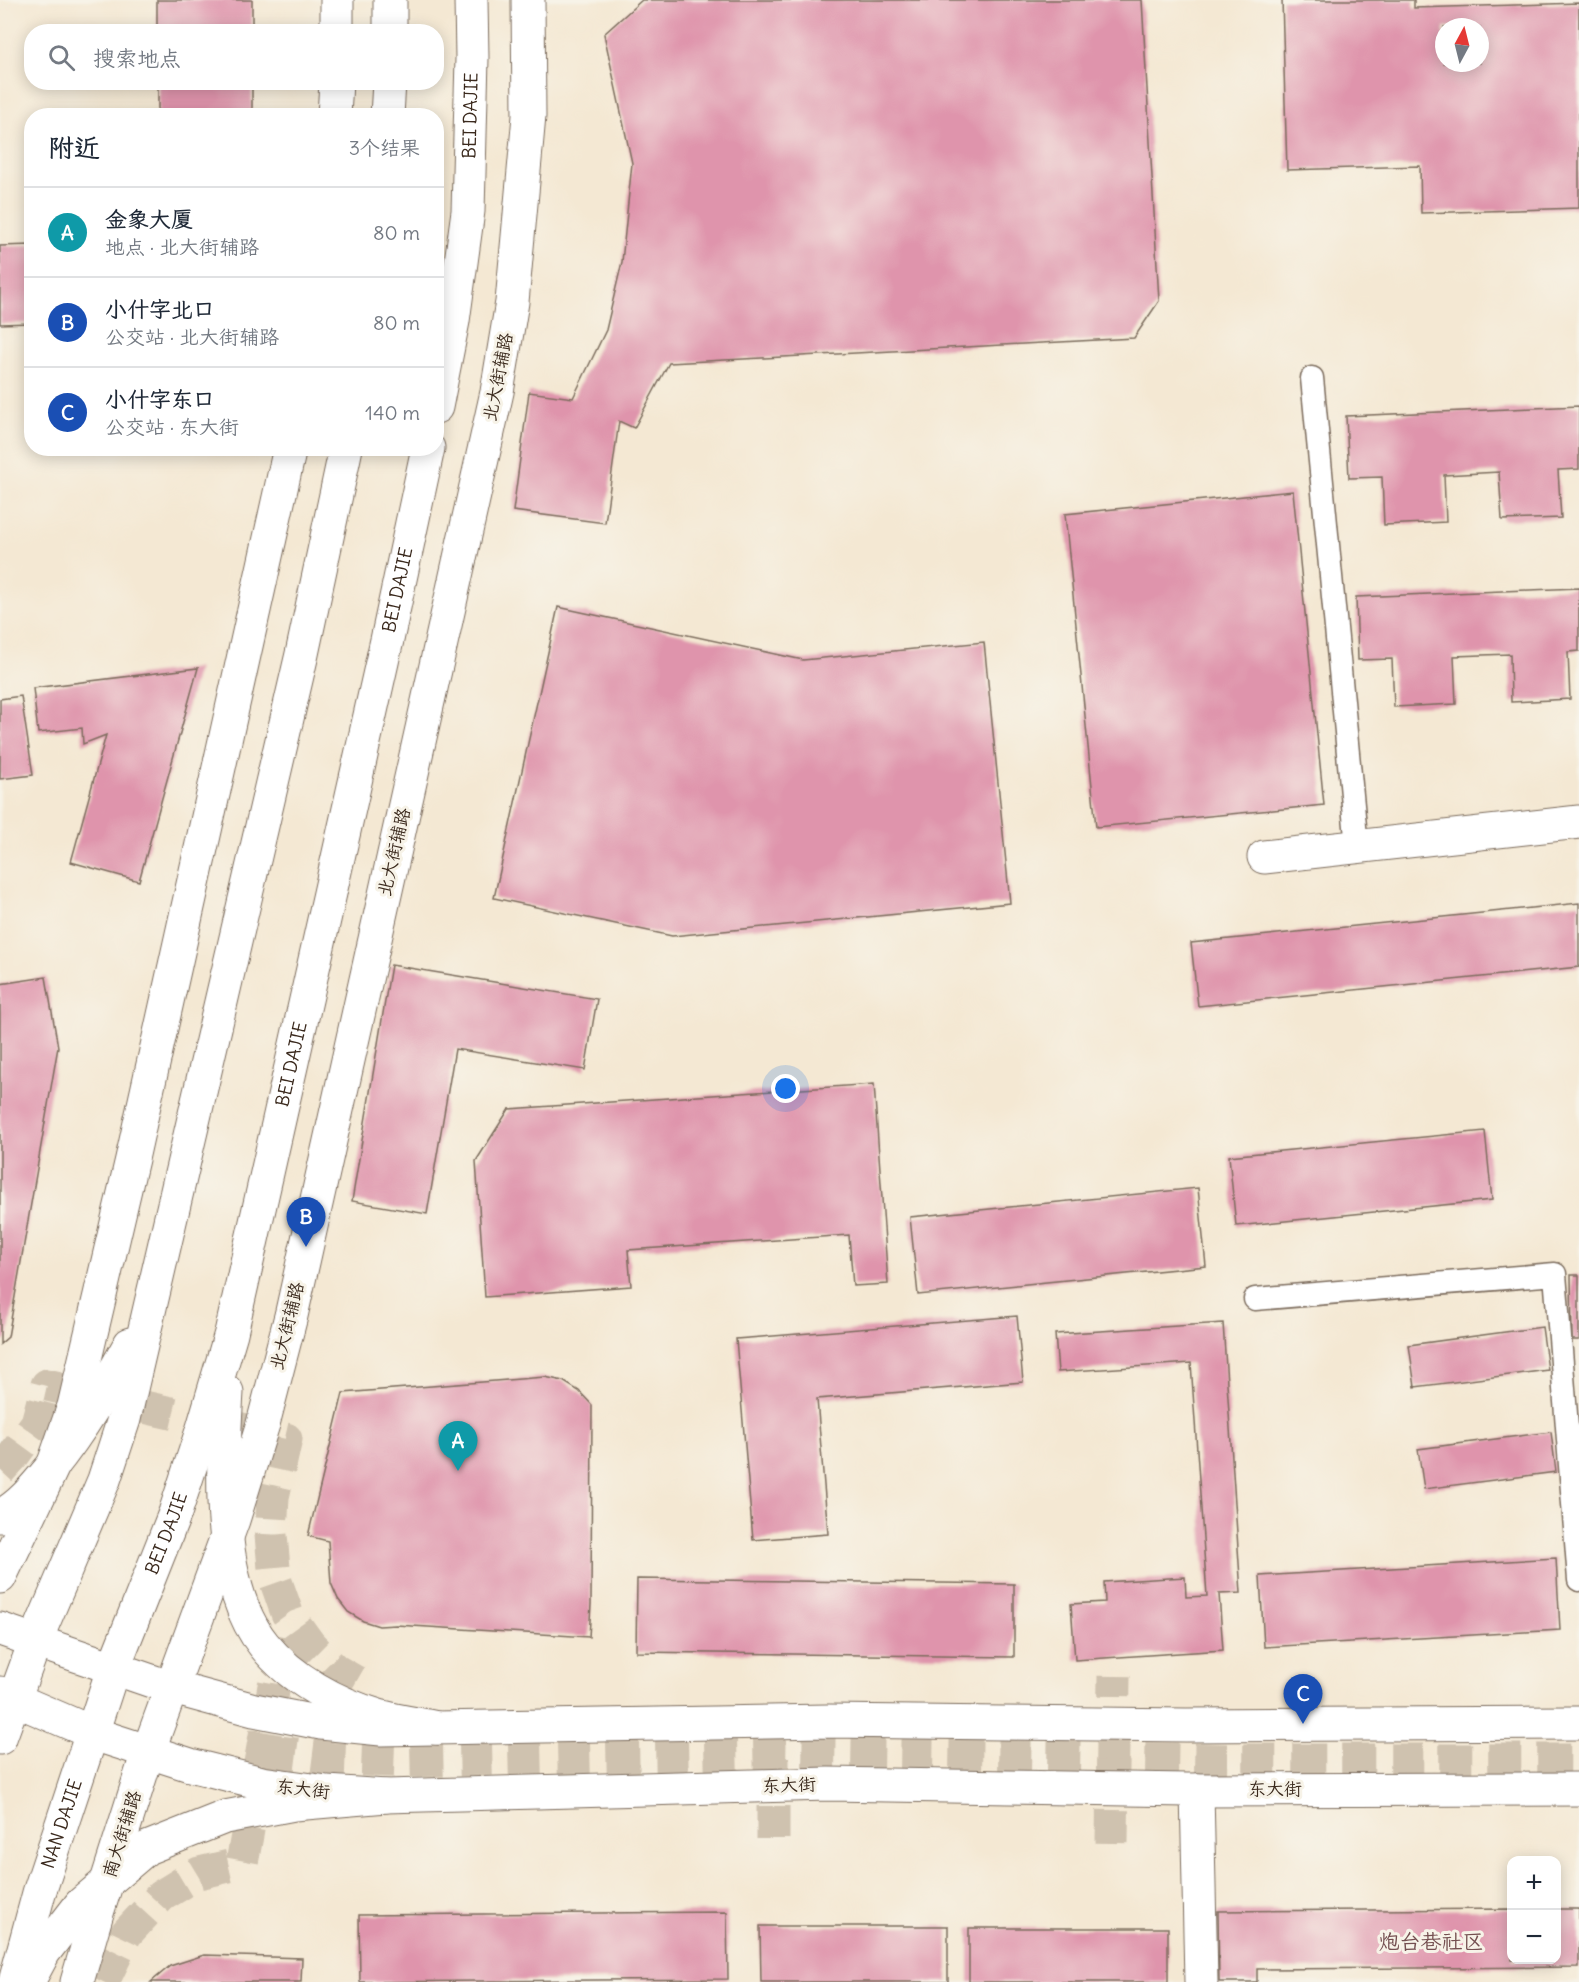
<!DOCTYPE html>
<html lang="zh">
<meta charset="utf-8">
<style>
:root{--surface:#fff;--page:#f2f2f3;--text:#1f2937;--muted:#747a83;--line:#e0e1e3;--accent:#d1495b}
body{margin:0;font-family:Delius,"LXGW WenKai TC",sans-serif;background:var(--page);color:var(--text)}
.controls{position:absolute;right:18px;bottom:18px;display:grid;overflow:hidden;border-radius:12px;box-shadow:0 3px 15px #0003}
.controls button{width:54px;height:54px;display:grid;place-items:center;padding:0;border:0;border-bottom:2px solid var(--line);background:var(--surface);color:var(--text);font:30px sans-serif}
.compass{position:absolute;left:1435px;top:18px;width:54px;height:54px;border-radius:50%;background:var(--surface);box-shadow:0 3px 15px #0003;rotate:7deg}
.you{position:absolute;left:786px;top:1089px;width:21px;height:21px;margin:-15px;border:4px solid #fff;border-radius:50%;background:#1a73e8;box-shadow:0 0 0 9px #1a73e833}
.badge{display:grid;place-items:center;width:39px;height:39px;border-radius:50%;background:var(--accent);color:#fff;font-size:20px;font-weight:700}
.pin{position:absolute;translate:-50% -50px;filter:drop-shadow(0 2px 3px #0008)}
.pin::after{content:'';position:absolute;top:32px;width:21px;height:18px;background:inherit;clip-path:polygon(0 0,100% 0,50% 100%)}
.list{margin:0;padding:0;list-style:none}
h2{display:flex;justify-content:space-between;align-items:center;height:78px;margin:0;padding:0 24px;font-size:26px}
h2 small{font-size:20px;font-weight:400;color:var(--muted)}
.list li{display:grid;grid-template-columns:39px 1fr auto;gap:18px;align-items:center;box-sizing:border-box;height:90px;padding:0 24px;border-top:2px solid var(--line)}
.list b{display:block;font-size:22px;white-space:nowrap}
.list p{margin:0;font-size:20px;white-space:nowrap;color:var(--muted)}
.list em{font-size:20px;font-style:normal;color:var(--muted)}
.icon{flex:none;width:33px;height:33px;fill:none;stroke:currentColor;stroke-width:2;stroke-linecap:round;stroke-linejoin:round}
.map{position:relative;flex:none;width:1579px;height:1982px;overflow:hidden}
.search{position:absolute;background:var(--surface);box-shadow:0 3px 15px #0003;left:24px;top:24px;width:420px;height:66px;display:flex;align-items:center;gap:15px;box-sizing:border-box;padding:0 21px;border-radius:24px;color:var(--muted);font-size:22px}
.panel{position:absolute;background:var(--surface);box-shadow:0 3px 15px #0003;left:24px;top:108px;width:420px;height:348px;border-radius:24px}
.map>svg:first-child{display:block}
.building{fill:#df94ac;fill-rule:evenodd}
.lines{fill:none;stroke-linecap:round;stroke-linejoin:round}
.street-tunnel{stroke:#cfc2af;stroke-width:33;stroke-dasharray:33 16;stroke-linecap:butt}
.lane-casing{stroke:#7c6c5d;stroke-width:25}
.street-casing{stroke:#7c6c5d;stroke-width:35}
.secondary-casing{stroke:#7c6c5d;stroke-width:35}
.primary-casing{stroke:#7c6c5d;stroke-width:35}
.lane{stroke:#fff;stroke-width:22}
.street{stroke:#fff;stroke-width:33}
.secondary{stroke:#fff;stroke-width:33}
.primary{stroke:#fff;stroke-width:33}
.labels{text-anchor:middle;stroke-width:6;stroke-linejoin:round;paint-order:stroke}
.street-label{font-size:18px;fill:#3b2a1e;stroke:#f7f3e8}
.quarter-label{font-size:21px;fill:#744f50;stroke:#f7f3e8}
</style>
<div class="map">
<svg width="1579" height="1982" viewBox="0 0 1579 1982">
<rect width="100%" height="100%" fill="#f7f3e8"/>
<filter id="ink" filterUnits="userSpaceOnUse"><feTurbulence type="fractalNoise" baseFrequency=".0167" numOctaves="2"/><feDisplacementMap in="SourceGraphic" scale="12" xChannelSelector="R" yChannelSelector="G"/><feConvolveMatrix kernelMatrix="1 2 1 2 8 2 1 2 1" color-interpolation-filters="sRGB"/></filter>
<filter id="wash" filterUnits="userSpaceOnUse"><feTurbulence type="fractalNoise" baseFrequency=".008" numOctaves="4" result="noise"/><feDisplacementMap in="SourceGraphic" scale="24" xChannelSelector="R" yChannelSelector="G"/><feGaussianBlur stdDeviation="1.35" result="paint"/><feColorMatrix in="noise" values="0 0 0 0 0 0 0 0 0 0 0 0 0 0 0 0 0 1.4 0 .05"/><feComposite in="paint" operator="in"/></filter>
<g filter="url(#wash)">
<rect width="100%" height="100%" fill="#f4e8d3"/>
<g id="blocks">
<!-- building -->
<g class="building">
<rect x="157" y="0" width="95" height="32"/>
<path d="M 642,0 L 1142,0 L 1159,301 L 1134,338 L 669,363 L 634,428 L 619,421 L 605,523 L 513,511 L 529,392 L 573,398 L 606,330 L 622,262 L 632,163 L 604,34 Z"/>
<path d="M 1282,0 L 1414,0 L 1414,8 L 1579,3 L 1579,208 L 1421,213 L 1420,166 L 1287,170 ZM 1444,27 L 1480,27 L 1480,63 L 1444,63 Z"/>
<rect x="158" y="82" width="94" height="34"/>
<path d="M 32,245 L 32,323 L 0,324 L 0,246 Z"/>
<path d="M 1579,406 L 1579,469 L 1558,470 L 1561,518 L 1502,520 L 1499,472 L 1444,475 L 1446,522 L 1384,525 L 1382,477 L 1349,478 L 1346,416 Z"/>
<path d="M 1293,491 L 1324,805 L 1096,827 L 1065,514 Z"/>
<path d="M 1579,588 L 1579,651 L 1568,652 L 1570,699 L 1511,702 L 1510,654 L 1454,656 L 1456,704 L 1394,707 L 1392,659 L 1358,660 L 1356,597 Z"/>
<path d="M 558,607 L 803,660 L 984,642 L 1010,903 L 672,936 L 494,898 Z"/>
<path d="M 198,668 L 139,881 L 71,862 L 106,735 L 83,744 L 82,728 L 38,733 L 33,688 Z"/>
<path d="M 21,696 L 33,775 L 0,779 L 0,699 Z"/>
<path d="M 1579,903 L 1579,967 L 1198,1006 L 1191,943 Z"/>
<path d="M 391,965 L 597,999 L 585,1070 L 455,1049 L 427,1214 L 352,1201 Z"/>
<path d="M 46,977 L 58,1047 L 8,1337 L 0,1344 L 0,984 Z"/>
<path d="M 874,1084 L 888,1284 L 853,1286 L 849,1235 L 628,1250 L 631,1286 L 485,1297 L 476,1161 L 509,1109 Z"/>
<path d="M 1485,1131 L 1492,1200 L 1236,1226 L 1229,1156 Z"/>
<path d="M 1198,1188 L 1206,1266 L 918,1295 L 910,1217 Z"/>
<path d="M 1571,1275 L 1579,1275 L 1579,1340 L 1572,1340 Z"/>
<path d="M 1017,1316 L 1023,1382 L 817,1399 L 828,1534 L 753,1540 L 736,1339 Z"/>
<path d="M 1223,1323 L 1241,1593 L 1219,1594 L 1223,1650 L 1075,1660 L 1071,1604 L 1105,1602 L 1104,1582 L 1185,1577 L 1186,1597 L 1207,1596 L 1191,1363 L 1058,1372 L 1055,1334 Z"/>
<path d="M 1542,1327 L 1548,1370 L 1415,1387 L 1409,1345 Z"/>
<path d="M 545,1377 L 563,1381 L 579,1391 L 592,1405 L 591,1604 L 589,1637 L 396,1625 L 379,1626 L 363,1621 L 348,1612 L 338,1599 L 331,1583 L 328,1541 L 308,1536 L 343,1393 Z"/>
<path d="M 1551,1432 L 1556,1472 L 1424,1489 L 1418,1449 Z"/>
<path d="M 1556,1558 L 1560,1630 L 1264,1647 L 1260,1576 Z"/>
<path d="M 637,1579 L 1014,1584 L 1014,1657 L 636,1652 Z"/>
<path d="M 1512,1909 L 1512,1960 L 1556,1960 L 1556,1909 L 1579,1909 L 1579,1967 L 1257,1969 L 1257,1982 L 1219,1982 L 1218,1911 Z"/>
<path d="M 727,1912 L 728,1979 L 360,1982 L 359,1915 Z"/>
<path d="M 760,1926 L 948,1926 L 948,1982 L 761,1982 Z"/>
<rect x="969" y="1928" width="199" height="54"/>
<path d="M 204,1955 L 302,1958 L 301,1982 L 151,1982 L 170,1966 Z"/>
</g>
</g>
</g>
<g filter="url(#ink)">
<use href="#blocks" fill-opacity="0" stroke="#7c6c5d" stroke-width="1.5"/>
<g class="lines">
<!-- street-tunnel -->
<g class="street-tunnel">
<path d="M 0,1470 L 13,1456 L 37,1423 L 47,1385 L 286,1439 L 273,1497 L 271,1535 L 275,1579 L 287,1613 L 310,1645 L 335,1670 L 361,1685"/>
<path d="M 264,1750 L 335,1759 L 395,1761 L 773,1753 L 1234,1760 L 1579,1760"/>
<path d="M 773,1757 L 773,1845"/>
<path d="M 1112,1843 L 1114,1676"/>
<path d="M 103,1982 L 126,1934 L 161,1896 L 199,1873 L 242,1863 L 283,1636"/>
</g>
<!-- lane casing -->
<g class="lane-casing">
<g id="lane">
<path d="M 1312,378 L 1357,847"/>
<path d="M 1255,1299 L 1555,1274 L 1579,1580"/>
</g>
</g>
<!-- street casing -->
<g class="street-casing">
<g id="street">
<path d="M 1264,857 L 1579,822"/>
<path d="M 1197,1790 L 1201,1982"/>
</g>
</g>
<!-- secondary casing -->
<g class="secondary-casing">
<g id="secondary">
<path d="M 337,32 L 337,0"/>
<path d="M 334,116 L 336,82"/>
<path d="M 0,1577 L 53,1466 L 74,1406 L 132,1159 L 290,448"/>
<path d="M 0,1629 L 166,1686 L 254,1710 L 321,1723 L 381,1729 L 827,1721 L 1186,1725 L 1579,1723"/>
<path d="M 0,1693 L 100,1736 L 190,1765 L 262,1783 L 327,1792 L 386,1796 L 828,1784 L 1187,1790 L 1579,1789"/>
<path d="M 77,1982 L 97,1913 L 148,1752 L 233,1520 L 263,1424 L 291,1316 L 497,392 L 512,302 L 529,116 L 528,0"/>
</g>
</g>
<!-- primary casing -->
<g class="primary-casing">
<g id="primary">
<path d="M 390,32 L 390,0"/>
<path d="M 387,116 L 389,82"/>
<path id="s1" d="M 436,407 L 453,321 L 468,211 L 472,58 L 471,0"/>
<path d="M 227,1392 C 222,1465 215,1585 264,1645 C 291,1679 337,1704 379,1716 C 398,1721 418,1724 437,1728"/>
<path d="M 0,1516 C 20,1506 36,1486 50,1469 C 83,1428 105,1389 130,1344"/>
<path d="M 0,1738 L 35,1642 L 104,1480 L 124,1419 L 302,654 L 346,448"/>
<path id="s2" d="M 15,1982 L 39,1893 L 92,1733 L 113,1669 L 175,1513 L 203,1428 L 231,1333 L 387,640 L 428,448"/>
<path d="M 28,1982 L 44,1952 L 81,1904 L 147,1848 L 225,1817 L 294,1804 L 386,1796"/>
</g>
</g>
<!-- lane -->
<use href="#lane" class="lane"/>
<!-- street -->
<use href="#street" class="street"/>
<!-- secondary -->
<use href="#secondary" class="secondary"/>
<!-- primary -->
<use href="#primary" class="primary"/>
</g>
</g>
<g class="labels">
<!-- street labels -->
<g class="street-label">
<text dy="6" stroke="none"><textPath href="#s1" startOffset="294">BEI DAJIE</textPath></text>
<text transform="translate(498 377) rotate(-79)" y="6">北大街辅路</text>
<text dy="6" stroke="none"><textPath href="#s2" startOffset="1446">BEI DAJIE</textPath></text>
<text transform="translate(394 852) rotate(-77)" y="6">北大街辅路</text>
<text dy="6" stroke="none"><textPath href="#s2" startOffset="960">BEI DAJIE</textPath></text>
<text transform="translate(287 1326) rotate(-76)" y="6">北大街辅路</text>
<text dy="6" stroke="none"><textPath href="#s2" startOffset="474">BEI DAJIE</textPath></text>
<text transform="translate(789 1785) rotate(-2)" y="6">东大街</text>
<text transform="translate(303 1789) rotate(7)" y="6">东大街</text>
<text x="1275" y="1795">东大街</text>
<text dy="6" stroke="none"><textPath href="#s2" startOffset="165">NAN DAJIE</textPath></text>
<text transform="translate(122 1834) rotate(-73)" y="6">南大街辅路</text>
</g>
<!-- quarter labels -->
<g class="quarter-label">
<text x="1431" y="1949">炮台巷社区</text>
</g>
</g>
</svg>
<div class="controls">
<button>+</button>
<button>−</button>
</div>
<svg class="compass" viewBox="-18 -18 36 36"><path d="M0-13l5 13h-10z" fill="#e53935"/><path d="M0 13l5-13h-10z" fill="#747a83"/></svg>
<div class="you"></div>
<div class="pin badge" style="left:458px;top:1471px;background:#0f9aa8">A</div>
<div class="pin badge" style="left:306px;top:1247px;background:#1a4fb4">B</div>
<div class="pin badge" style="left:1303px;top:1724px;background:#1a4fb4">C</div>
<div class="search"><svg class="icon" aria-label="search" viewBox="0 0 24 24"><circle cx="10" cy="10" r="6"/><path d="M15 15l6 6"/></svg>搜索地点</div>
<section class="panel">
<h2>附近<small>3个结果</small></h2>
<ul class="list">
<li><span class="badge" style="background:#0f9aa8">A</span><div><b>金象大厦</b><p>地点 · 北大街辅路</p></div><em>80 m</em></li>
<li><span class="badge" style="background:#1a4fb4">B</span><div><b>小什字北口</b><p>公交站 · 北大街辅路</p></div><em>80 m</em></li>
<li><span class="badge" style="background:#1a4fb4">C</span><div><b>小什字东口</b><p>公交站 · 东大街</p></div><em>140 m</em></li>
</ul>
</section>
</div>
